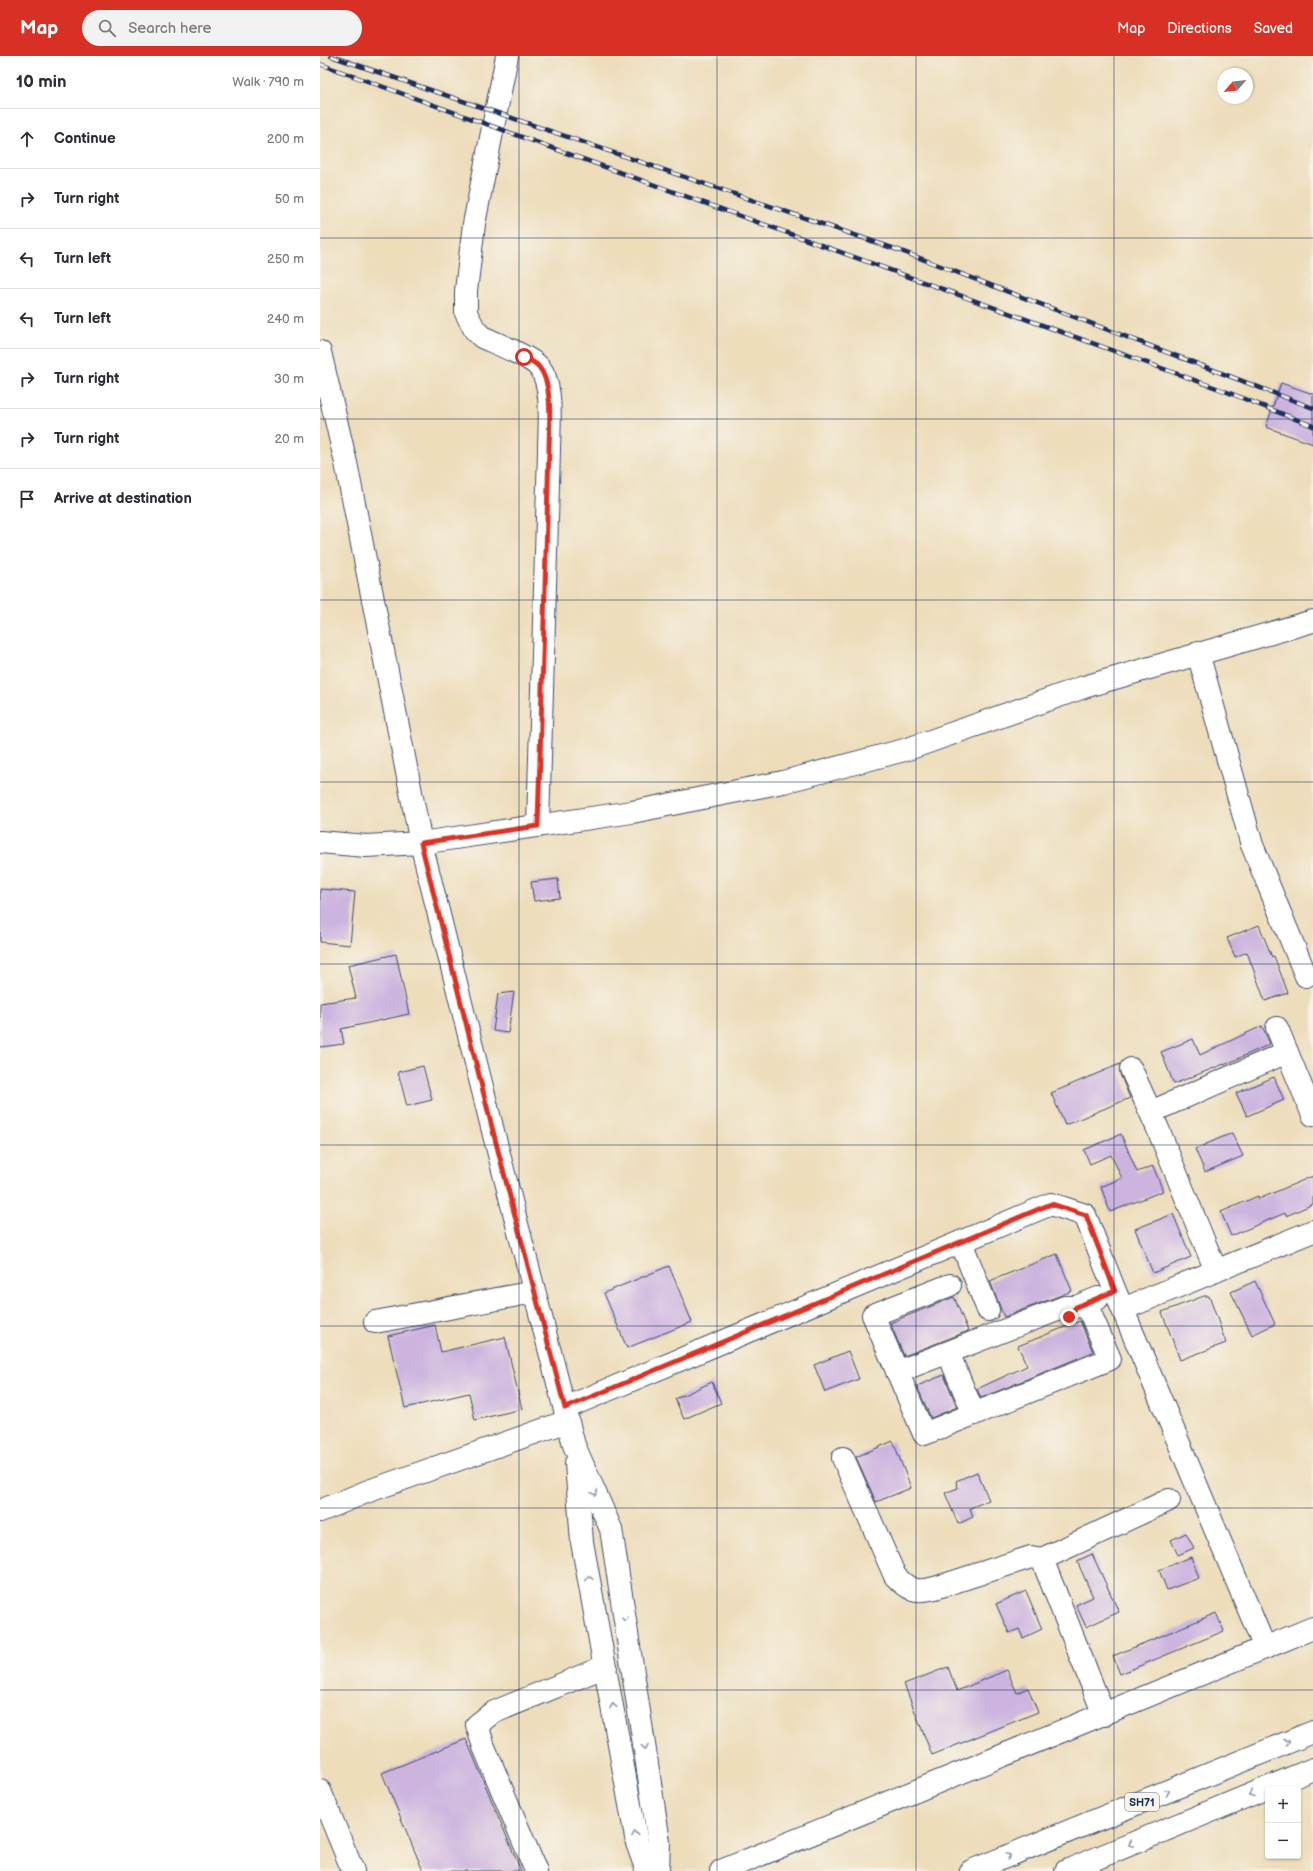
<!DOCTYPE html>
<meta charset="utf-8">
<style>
:root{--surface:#fff;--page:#f2f2f3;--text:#2b2b33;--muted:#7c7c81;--line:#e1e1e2;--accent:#d93025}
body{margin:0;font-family:"Balsamiq Sans",sans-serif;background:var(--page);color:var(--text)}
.controls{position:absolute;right:12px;bottom:12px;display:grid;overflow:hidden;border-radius:4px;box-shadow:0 1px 3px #0004}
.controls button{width:36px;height:36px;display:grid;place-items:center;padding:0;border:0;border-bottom:1px solid var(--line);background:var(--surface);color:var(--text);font:20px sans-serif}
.compass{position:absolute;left:897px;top:12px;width:36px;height:36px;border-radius:50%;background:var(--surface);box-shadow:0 1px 3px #0004;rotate:242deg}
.stop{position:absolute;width:12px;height:12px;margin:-9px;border:3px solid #d93025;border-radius:50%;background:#fff}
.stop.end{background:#d93025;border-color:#fff;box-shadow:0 1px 4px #0008}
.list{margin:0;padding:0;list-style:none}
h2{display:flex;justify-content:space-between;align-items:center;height:52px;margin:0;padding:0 16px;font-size:17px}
h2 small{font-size:13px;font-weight:400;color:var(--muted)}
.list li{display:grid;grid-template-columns:26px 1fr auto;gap:12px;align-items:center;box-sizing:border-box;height:60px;padding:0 16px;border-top:1px solid var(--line)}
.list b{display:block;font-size:15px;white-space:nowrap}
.list em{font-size:13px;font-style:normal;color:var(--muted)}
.icon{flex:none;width:22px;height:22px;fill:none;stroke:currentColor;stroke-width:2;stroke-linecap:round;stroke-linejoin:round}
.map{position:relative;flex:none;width:993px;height:1815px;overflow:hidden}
header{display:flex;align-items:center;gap:24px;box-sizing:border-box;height:56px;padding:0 20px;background:var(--accent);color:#fff}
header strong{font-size:19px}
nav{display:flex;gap:22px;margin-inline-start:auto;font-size:14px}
.search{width:280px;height:36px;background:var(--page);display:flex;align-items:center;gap:10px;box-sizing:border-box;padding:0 14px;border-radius:22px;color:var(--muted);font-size:15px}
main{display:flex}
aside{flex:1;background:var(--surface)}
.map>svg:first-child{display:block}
.building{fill:#ccb4df}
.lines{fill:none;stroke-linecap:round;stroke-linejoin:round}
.minor-casing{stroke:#3a496c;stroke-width:24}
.major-casing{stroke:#3a496c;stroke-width:24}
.minor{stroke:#fff;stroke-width:22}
.major{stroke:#fff;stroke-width:22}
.rail-casing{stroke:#1b2f5e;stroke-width:4.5}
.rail{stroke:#f7f3e8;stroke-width:3;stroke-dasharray:9;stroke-linecap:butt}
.oneway{stroke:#8d97ae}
.route{stroke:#d93025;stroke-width:5}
.grid{fill:none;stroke:#1b2f5e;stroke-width:1;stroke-opacity:0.55}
.labels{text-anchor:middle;stroke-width:3.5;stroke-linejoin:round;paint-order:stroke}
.shield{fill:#f7f3e8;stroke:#5d6a87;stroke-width:1}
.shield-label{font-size:11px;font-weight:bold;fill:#1b2f5e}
</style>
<header>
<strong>Map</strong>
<div class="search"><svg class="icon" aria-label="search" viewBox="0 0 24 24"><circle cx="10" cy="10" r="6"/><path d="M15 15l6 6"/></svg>Search here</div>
<nav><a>Map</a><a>Directions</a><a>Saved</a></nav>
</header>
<main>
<aside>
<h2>10 min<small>Walk · 790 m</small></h2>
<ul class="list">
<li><svg class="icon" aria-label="ahead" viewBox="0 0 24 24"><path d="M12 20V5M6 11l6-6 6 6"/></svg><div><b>Continue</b></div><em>200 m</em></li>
<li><svg class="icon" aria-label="right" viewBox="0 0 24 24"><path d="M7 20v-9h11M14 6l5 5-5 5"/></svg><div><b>Turn right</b></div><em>50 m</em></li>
<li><svg class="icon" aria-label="left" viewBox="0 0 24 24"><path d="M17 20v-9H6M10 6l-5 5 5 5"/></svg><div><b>Turn left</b></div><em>250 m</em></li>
<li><svg class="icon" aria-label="left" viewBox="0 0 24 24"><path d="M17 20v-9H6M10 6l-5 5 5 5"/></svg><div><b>Turn left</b></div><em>240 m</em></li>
<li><svg class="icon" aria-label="right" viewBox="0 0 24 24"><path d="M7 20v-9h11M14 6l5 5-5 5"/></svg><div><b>Turn right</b></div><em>30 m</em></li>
<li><svg class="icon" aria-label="right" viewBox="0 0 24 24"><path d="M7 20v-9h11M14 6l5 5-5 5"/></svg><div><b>Turn right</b></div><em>20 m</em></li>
<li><svg class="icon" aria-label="arrive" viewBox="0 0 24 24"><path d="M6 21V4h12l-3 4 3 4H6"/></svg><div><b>Arrive at destination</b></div></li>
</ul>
</aside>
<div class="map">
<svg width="993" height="1815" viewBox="0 0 993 1815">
<rect width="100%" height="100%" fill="#f7f3e8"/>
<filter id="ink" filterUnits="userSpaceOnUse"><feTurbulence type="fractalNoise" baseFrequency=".025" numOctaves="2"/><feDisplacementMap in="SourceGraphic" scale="8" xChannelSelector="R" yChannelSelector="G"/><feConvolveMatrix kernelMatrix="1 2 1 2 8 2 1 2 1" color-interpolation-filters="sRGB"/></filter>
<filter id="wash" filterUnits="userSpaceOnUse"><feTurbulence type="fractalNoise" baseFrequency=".012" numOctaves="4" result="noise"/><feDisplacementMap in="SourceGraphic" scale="16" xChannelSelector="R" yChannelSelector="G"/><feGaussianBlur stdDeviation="0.9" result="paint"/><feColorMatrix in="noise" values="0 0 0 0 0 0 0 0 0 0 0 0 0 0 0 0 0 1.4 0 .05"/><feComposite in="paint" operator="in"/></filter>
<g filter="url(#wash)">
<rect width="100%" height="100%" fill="#edddbb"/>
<g id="blocks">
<!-- building -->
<g class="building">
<path d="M 961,327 L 993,338 L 993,388 L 946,371 Z"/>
<path d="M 238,823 L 240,842 L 214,845 L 211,826 Z"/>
<path d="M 0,833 L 35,836 L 30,889 L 0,886 Z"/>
<path d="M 939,869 L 952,901 L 954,900 L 968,937 L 945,945 L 927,896 L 915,901 L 907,882 Z"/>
<path d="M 76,898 L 89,958 L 21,973 L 24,988 L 0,991 L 0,947 L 36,942 L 28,909 Z"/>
<path d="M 194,936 L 188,977 L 173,975 L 178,938 Z"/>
<path d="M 942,970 L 950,988 L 904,1009 L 904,1008 L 854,1028 L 841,996 L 873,983 L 880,999 Z"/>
<path d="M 800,1008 L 800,1018 L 810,1042 L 745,1069 L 731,1037 Z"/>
<path d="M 103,1010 L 112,1044 L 87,1050 L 78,1016 Z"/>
<path d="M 954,1021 L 964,1044 L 927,1060 L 916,1037 Z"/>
<path d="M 912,1077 L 923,1100 L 885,1116 L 875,1093 Z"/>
<path d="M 801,1078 L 817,1116 L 833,1110 L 843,1135 L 790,1156 L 781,1131 L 802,1122 L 791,1099 L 770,1108 L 764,1094 Z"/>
<path d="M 993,1120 L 993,1148 L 966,1160 L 965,1157 L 911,1180 L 901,1156 L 938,1140 L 939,1143 Z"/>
<path d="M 853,1158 L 871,1201 L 833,1217 L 815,1173 Z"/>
<path d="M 737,1198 L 752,1235 L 684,1261 L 670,1225 Z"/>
<path d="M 349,1210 L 372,1266 L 307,1292 L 284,1237 Z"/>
<path d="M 935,1225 L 955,1268 L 932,1279 L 911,1236 Z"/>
<path d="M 884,1240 L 889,1240 L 906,1287 L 860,1304 L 842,1256 Z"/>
<path d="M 634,1241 L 648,1275 L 584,1300 L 570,1267 Z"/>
<path d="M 760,1265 L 773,1296 L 661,1342 L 657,1333 L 707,1310 L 698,1290 Z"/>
<path d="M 115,1269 L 121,1296 L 185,1281 L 202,1353 L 155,1364 L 149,1337 L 85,1352 L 68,1280 Z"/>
<path d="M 528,1295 L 539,1323 L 505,1336 L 494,1309 Z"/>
<path d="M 624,1319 L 637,1351 L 611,1362 L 597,1330 Z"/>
<path d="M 392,1326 L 401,1347 L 364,1363 L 355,1343 Z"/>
<path d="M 573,1385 L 591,1432 L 556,1446 L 536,1401 Z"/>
<path d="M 657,1416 L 669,1444 L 650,1452 L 653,1461 L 638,1468 L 625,1437 L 638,1432 L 636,1425 Z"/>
<path d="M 866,1477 L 874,1492 L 858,1499 L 851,1484 Z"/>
<path d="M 772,1498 L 799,1556 L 766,1571 L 756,1549 L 773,1541 L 757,1505 Z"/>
<path d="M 871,1501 L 879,1522 L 847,1534 L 839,1514 Z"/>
<path d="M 706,1535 L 722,1573 L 703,1582 L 699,1573 L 689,1577 L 676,1548 Z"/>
<path d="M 896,1557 L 904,1575 L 800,1618 L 793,1600 Z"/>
<path d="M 628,1611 L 637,1635 L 687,1614 L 697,1637 L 708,1632 L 718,1656 L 612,1699 L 584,1628 Z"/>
<path d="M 146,1683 L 201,1815 L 103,1815 L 62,1717 Z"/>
</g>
</g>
</g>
<g filter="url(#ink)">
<use href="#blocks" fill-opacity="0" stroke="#3a496c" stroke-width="1"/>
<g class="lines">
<!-- minor casing -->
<g class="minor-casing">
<g id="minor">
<path d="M 187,0 L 154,168 L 146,235 L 146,257 L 155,274 L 162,281 C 175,287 211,301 219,311 C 234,328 229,372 229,395 L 218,770"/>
<path d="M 0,296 L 26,407 L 101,787 L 174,1079 L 254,1389 L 291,1473 L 339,1786 L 338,1815"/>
<path d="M 878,597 L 932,789 L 986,920"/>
<path d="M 0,786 L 46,790 L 101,787 L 312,756 L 463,726 L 588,693 L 764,631 L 993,565"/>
<path d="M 957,972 L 993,1059"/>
<path d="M 811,1013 L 838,1073 L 896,1215"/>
<path d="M 831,1056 L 967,996"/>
<path d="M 641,1186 L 668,1254"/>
<path d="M 630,1229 L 553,1259 L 604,1378 L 790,1303 L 766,1247"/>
<path d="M 803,1253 L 993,1175"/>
<path d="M 55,1266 L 214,1236"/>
<path d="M 632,1306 L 654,1358"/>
<path d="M 577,1316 L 745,1251 L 756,1251 L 778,1242"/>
<path d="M 245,1352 L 731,1148 L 765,1159 L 795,1235 L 945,1592"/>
<path d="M 523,1402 L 575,1520 C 589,1534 595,1537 615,1532 L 711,1501 L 722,1503 L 784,1659"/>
<path d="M 256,1407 L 262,1486 L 317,1787 L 327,1815"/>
<path d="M 0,1455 L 46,1436 L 248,1365"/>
<path d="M 722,1503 L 849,1444"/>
<path d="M 0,1735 L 33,1815"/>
<path d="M 216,1815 L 164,1691 L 157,1669 L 172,1657 L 286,1610"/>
<path d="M 401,1815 L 993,1572"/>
</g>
</g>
<!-- major casing -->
<g class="major-casing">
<g id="major">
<path d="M 651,1815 L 993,1676"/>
<path d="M 746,1815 L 993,1713"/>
</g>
</g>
<!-- minor -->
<use href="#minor" class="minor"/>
<!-- major -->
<use href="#major" class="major"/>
<!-- rail casing -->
<g class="rail-casing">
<g id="rail">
<path d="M 11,0 L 581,195 L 993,352"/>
<path d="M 0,8 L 902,334 L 993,370"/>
</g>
</g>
<!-- rail -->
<use href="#rail" class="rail"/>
</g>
<!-- one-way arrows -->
<defs><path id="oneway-chevron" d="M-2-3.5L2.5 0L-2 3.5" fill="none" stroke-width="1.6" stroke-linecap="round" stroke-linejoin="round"/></defs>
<g class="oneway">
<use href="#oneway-chevron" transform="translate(275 1437) rotate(66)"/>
<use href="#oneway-chevron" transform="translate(269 1522) rotate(-101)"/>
<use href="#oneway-chevron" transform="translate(305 1563) rotate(81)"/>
<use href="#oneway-chevron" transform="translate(293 1650) rotate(-101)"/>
<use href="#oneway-chevron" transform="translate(967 1686) rotate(-22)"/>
<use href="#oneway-chevron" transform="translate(325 1691) rotate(81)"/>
<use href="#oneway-chevron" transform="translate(847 1736) rotate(-22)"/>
<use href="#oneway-chevron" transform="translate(931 1738) rotate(158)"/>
<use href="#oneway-chevron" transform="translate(315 1778) rotate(-100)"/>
<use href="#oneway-chevron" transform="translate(811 1788) rotate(158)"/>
<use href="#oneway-chevron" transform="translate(688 1800) rotate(-22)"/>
</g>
</g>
<g class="lines" filter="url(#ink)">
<!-- route -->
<path class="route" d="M 204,301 C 209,304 216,307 219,311 C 234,329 229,372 229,395 L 218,770 L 101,787 L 174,1079 L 245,1352 L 731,1148 L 766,1159 L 795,1235 L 756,1251 L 749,1261"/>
</g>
<!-- grid -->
<path class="grid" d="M 199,0 L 199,1815M 397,0 L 397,1815M 596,0 L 596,1815M 794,0 L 794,1815M 0,182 L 993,182M 0,363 L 993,363M 0,544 L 993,544M 0,726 L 993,726M 0,908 L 993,908M 0,1089 L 993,1089M 0,1270 L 993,1270M 0,1452 L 993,1452M 0,1634 L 993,1634"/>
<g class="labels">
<!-- shield labels -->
<rect class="shield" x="805" y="1737" width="34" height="18" rx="3"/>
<g class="shield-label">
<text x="822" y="1750">SH71</text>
</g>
</g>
</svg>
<div class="controls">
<button>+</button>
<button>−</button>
</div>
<svg class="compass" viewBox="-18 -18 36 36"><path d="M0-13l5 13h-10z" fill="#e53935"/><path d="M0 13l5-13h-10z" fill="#7c7c81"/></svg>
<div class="stop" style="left:204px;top:301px"></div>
<div class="stop end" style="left:749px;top:1261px"></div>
</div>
</main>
